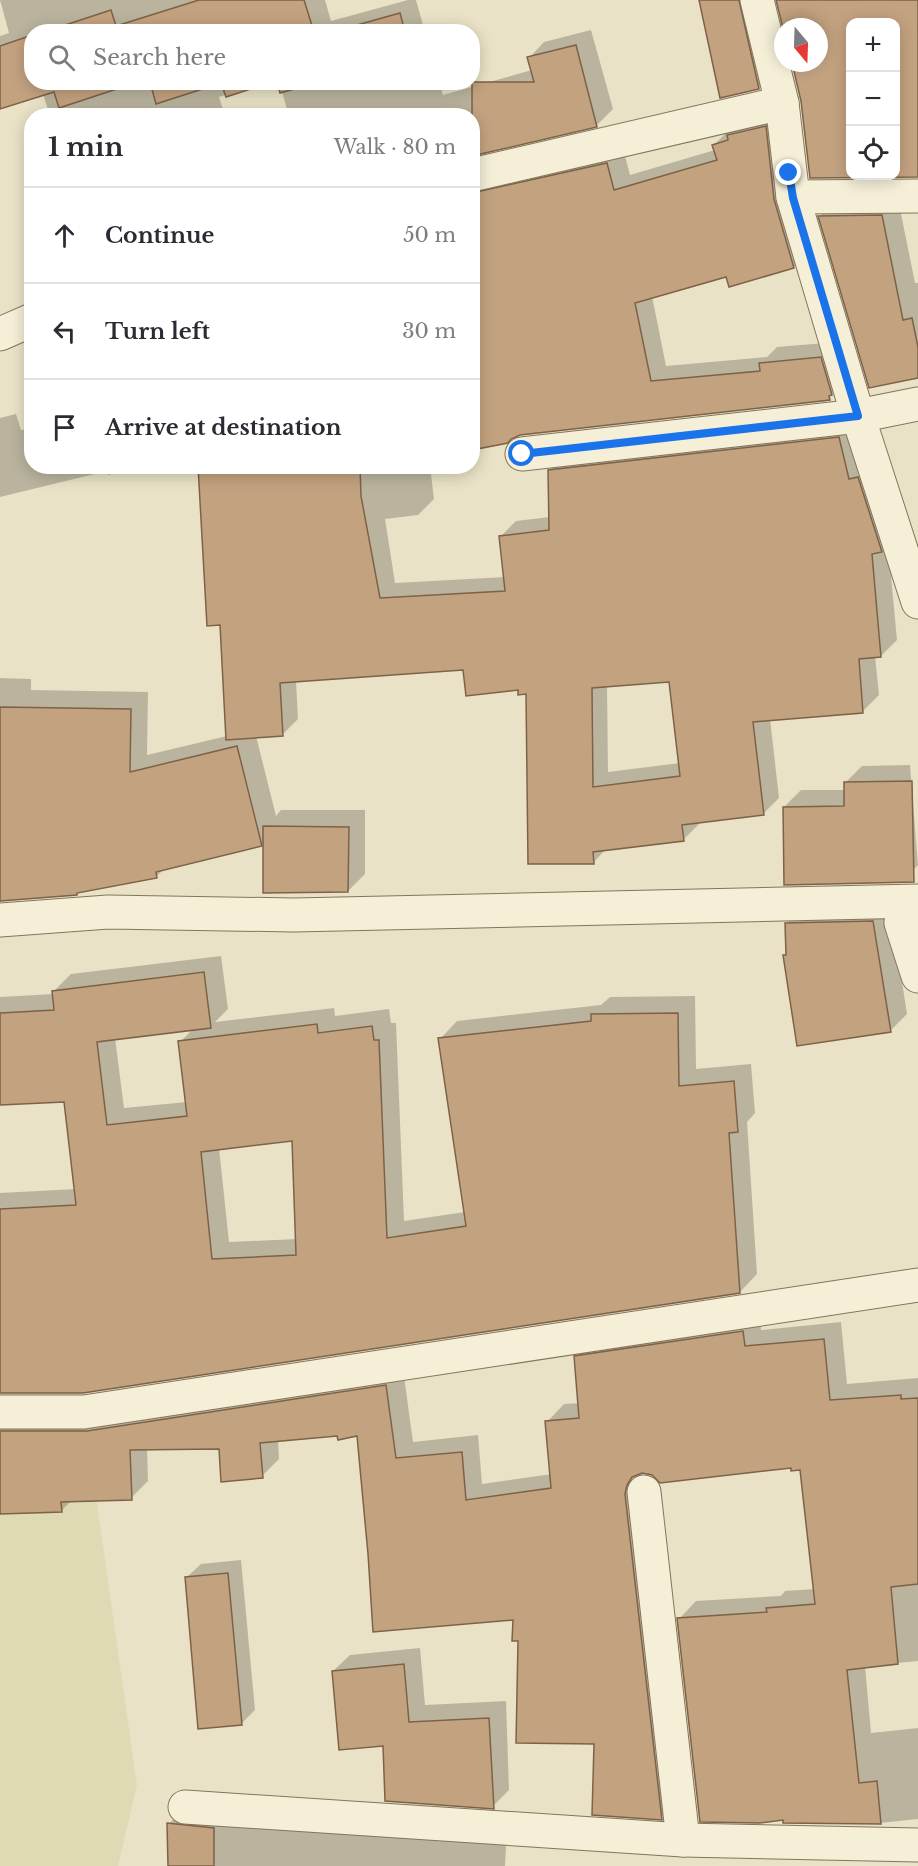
<!DOCTYPE html>
<meta charset="utf-8">
<style>
:root{--surface:#fff;--page:#f7f7f7;--text:#2b2b33;--muted:#7c7c81;--line:#e1e1e2}
body{margin:0;font-family:"Libre Baskerville",serif;background:var(--page);color:var(--text)}
.controls{position:absolute;right:18px;top:18px;display:grid;overflow:hidden;border-radius:12px;box-shadow:0 3px 15px #0003}
.controls button{width:54px;height:54px;display:grid;place-items:center;padding:0;border:0;border-bottom:2px solid var(--line);background:var(--surface);color:var(--text);font:30px sans-serif}
.compass{position:absolute;left:774px;top:18px;width:54px;height:54px;border-radius:50%;background:var(--surface);box-shadow:0 3px 15px #0003;rotate:161deg}
.stop{position:absolute;width:18px;height:18px;margin:-14px;border:4px solid #1a73e8;border-radius:50%;background:#fff}
.stop.end{background:#1a73e8;border-color:#fff;box-shadow:0 2px 6px #0008}
.list{margin:0;padding:0;list-style:none}
h2{display:flex;justify-content:space-between;align-items:center;height:78px;margin:0;padding:0 24px;font-size:26px}
h2 small{font-size:20px;font-weight:400;color:var(--muted)}
.list li{display:grid;grid-template-columns:39px 1fr auto;gap:18px;align-items:center;box-sizing:border-box;height:96px;padding:0 24px;border-top:2px solid var(--line)}
.list b{display:block;font-size:22px;white-space:nowrap}
.list em{font-size:20px;font-style:normal;color:var(--muted)}
.icon{flex:none;width:33px;height:33px;fill:none;stroke:currentColor;stroke-width:2;stroke-linecap:round;stroke-linejoin:round}
.map{position:relative;flex:none;width:918px;height:1866px;overflow:hidden}
.search{position:absolute;background:var(--surface);box-shadow:0 3px 15px #0003;left:24px;top:24px;width:456px;height:66px;display:flex;align-items:center;gap:15px;box-sizing:border-box;padding:0 21px;border-radius:24px;color:var(--muted);font-size:22px}
.panel{position:absolute;background:var(--surface);box-shadow:0 3px 15px #0003;left:24px;top:108px;width:456px;height:366px;border-radius:24px}
.map>svg:first-child{display:block}
.farmland{fill:#dedbb4}
.shadow{fill:#0003;fill-rule:evenodd}
.building{fill:#c3a280;stroke:#7e6246;stroke-width:1.5;fill-rule:evenodd}
.lines{fill:none;stroke-linecap:round;stroke-linejoin:round}
.minor-casing{stroke:#82755e;stroke-width:35}
.minor{stroke:#f5efd8;stroke-width:33}
.route{stroke:#1a73e8;stroke-width:8}
</style>
<div class="map">
<svg width="918" height="1866" viewBox="0 0 918 1866">
<rect width="100%" height="100%" fill="#e9e2c6"/>
<!-- farmland -->
<path class="farmland" d="M 78,1370 L 137,1785 L 118,1866 L 0,1866 L 0,1375 Z"/>
<!-- shadow -->
<g class="shadow">
<path d="M 0,0 L 325,0 L 331,21 L 408,0 L 416,0 L 425,32 L 32,32 L 32,82 L 267,82 L 219,97 L 225,116 L 50,116 L 43,94 L 0,107 L 0,36 L 9,33 Z"/>
<path d="M 700,0 L 757,0 L 774,72 L 759,88 Z"/>
<path d="M 778,0 L 918,0 L 918,176 L 811,177 L 802,99 L 793,63 L 819,63 L 819,27 ZM 850,22 L 896,22 L 896,176 L 850,176 Z"/>
<path d="M 591,30 L 613,109 L 597,125 L 472,154 L 472,116 L 289,116 L 279,82 L 439,82 L 443,95 L 532,70 L 529,58 L 544,42 Z"/>
<path d="M 781,111 L 810,251 L 794,267 L 730,285 L 727,275 L 652,296 L 666,366 L 767,357 L 777,347 L 837,342 L 847,378 L 832,394 L 520,434 L 472,195 L 472,169 L 623,148 L 630,175 L 715,150 L 714,145 L 730,129 Z"/>
<path d="M 837,199 L 898,199 L 915,283 L 918,283 L 918,377 L 820,216 Z"/>
<path d="M 16,414 L 21,430 L 32,428 L 32,466 L 143,466 L 108,475 L 107,471 L 0,497 L 0,418 Z"/>
<path d="M 857,433 L 888,544 L 897,640 L 881,656 L 875,656 L 879,695 L 863,711 L 770,719 L 779,798 L 763,814 L 699,822 L 699,824 L 683,840 L 607,848 L 593,863 L 527,693 L 464,669 L 296,681 L 298,719 L 282,735 L 256,736 L 276,816 L 281,810 L 365,810 L 365,874 L 348,891 L 264,842 L 261,845 L 164,869 L 156,877 L 79,891 L 76,894 L 0,901 L 0,678 L 31,679 L 31,690 L 148,692 L 147,755 L 227,736 L 301,466 L 430,466 L 434,499 L 418,515 L 385,519 L 395,583 L 505,577 L 500,537 L 516,521 L 550,517 L 549,471 L 565,455 ZM 671,680 L 680,763 L 608,772 L 607,685 Z"/>
<path d="M 910,765 L 918,865 L 902,881 L 784,807 L 801,790 L 845,790 L 845,783 L 862,766 Z"/>
<path d="M 890,904 L 907,1014 L 890,1031 L 785,956 L 787,953 L 787,923 L 803,906 Z"/>
<path d="M 221,956 L 228,1009 L 215,1022 L 334,1008 L 335,1016 L 389,1009 L 391,1023 L 396,1023 L 404,1221 L 465,1212 L 440,1039 L 457,1021 L 601,1005 L 610,997 L 695,996 L 696,1069 L 751,1064 L 755,1113 L 747,1122 L 757,1274 L 740,1292 L 0,1392 L 0,1193 L 76,1189 L 65,1101 L 0,1104 L 0,997 L 54,994 L 53,992 L 71,974 ZM 193,1029 L 180,1042 L 187,1102 L 124,1108 L 115,1038 ZM 293,1139 L 297,1239 L 229,1242 L 219,1148 Z"/>
<path d="M 760,1314 L 761,1330 L 841,1322 L 847,1384 L 918,1378 L 918,1661 L 865,1666 L 871,1733 L 918,1728 L 918,1819 L 870,1824 L 679,1619 L 696,1601 L 781,1596 L 785,1591 L 815,1589 L 801,1469 L 792,1466 L 653,1474 L 642,1472 L 678,1801 L 661,1818 L 595,1743 L 519,1639 L 514,1619 L 369,1554 L 358,1435 L 339,1434 L 278,1440 L 279,1459 L 262,1476 L 220,1447 L 147,1448 L 148,1481 L 131,1498 L 72,1500 L 61,1511 L 0,1513 L 0,1425 L 403,1369 L 413,1442 L 478,1435 L 482,1484 L 552,1474 L 547,1422 L 564,1404 L 580,1403 L 575,1357 L 592,1340 Z"/>
<path d="M 241,1560 L 255,1710 L 241,1724 L 187,1577 L 201,1564 Z"/>
<path d="M 420,1648 L 425,1705 L 506,1701 L 509,1790 L 492,1807 L 384,1744 L 333,1671 L 350,1655 Z"/>
<path d="M 186,1807 L 507,1829 L 505,1866 L 170,1866 L 169,1824 Z"/>
</g>
<!-- building -->
<g class="building">
<path d="M 199,0 L 304,0 L 314,32 L 44,32 L 111,10 L 116,26 Z"/>
<path d="M 699,0 L 739,0 L 759,89 L 720,98 Z"/>
<path d="M 776,0 L 918,0 L 918,177 L 810,178 L 801,101 L 792,63 L 819,63 L 819,27 L 783,28 ZM 850,22 L 896,22 L 896,176 L 850,176 Z"/>
<path d="M 400,13 L 405,32 L 332,32 Z"/>
<path d="M 32,35 L 32,82 L 138,82 L 59,108 L 54,92 L 0,109 L 0,46 Z"/>
<path d="M 576,45 L 597,127 L 472,156 L 472,82 L 534,82 L 527,57 Z"/>
<path d="M 150,82 L 272,82 L 226,97 L 221,83 L 156,104 Z"/>
<path d="M 277,82 L 319,82 L 280,93 Z"/>
<path d="M 766,126 L 774,199 L 794,268 L 729,287 L 726,277 L 635,303 L 651,381 L 760,371 L 759,363 L 821,357 L 832,395 L 829,396 L 830,400 L 520,435 L 511,439 L 508,443 L 472,450 L 472,193 L 607,163 L 614,190 L 717,160 L 712,145 L 728,140 L 727,135 Z"/>
<path d="M 882,215 L 903,320 L 912,318 L 918,347 L 918,378 L 869,388 L 818,216 Z"/>
<path d="M 839,437 L 849,479 L 858,477 L 882,552 L 872,554 L 881,657 L 859,659 L 863,713 L 753,722 L 764,815 L 682,825 L 684,841 L 593,852 L 594,864 L 528,864 L 526,694 L 518,695 L 518,690 L 466,696 L 463,670 L 280,683 L 283,736 L 226,740 L 220,625 L 207,626 L 198,466 L 360,466 L 361,496 L 380,598 L 505,591 L 499,536 L 549,530 L 548,470 ZM 669,682 L 680,776 L 593,787 L 592,688 Z"/>
<path d="M 0,707 L 131,709 L 130,772 L 237,746 L 262,846 L 156,872 L 157,878 L 77,893 L 77,895 L 0,901 Z"/>
<path d="M 912,781 L 914,882 L 784,885 L 783,807 L 844,806 L 844,782 Z"/>
<path d="M 263,826 L 349,827 L 348,892 L 263,893 Z"/>
<path d="M 873,921 L 891,1032 L 797,1046 L 783,955 L 786,955 L 785,923 Z"/>
<path d="M 204,972 L 211,1028 L 97,1042 L 107,1125 L 187,1116 L 178,1041 L 317,1024 L 318,1033 L 372,1026 L 374,1040 L 379,1040 L 387,1238 L 466,1226 L 438,1038 L 591,1021 L 591,1014 L 678,1013 L 679,1086 L 734,1081 L 738,1132 L 729,1133 L 740,1293 L 83,1393 L 0,1393 L 0,1209 L 76,1205 L 64,1102 L 0,1105 L 0,1013 L 54,1010 L 52,991 ZM 292,1141 L 296,1255 L 212,1259 L 201,1152 Z"/>
<path d="M 743,1331 L 745,1346 L 824,1339 L 830,1400 L 901,1395 L 901,1399 L 918,1398 L 918,1584 L 891,1587 L 898,1664 L 847,1670 L 859,1783 L 877,1781 L 881,1824 L 783,1823 L 783,1820 L 760,1823 L 700,1822 L 677,1618 L 767,1612 L 766,1608 L 815,1604 L 800,1470 L 791,1471 L 791,1468 L 660,1483 L 652,1475 L 642,1473 L 632,1477 L 627,1485 L 625,1494 L 662,1820 L 592,1815 L 594,1744 L 516,1743 L 518,1641 L 512,1641 L 513,1620 L 373,1632 L 368,1554 L 357,1436 L 338,1440 L 337,1436 L 260,1443 L 263,1478 L 221,1482 L 219,1449 L 130,1450 L 132,1500 L 61,1502 L 62,1512 L 0,1514 L 0,1431 L 87,1431 L 386,1385 L 396,1458 L 462,1452 L 466,1500 L 551,1488 L 545,1421 L 579,1418 L 574,1356 Z"/>
<path d="M 228,1573 L 242,1725 L 198,1729 L 185,1577 Z"/>
<path d="M 404,1664 L 409,1722 L 489,1718 L 494,1809 L 385,1801 L 383,1746 L 339,1750 L 332,1671 Z"/>
<path d="M 167,1823 L 214,1828 L 214,1866 L 168,1866 Z"/>
</g>
<g class="lines">
<!-- minor casing -->
<g class="minor-casing">
<g id="minor">
<path d="M 757,0 L 782,103 L 793,197 L 858,416 L 918,602"/>
<path d="M 472,175 L 782,103"/>
<path d="M 793,197 L 918,196"/>
<path d="M 0,334 L 32,320"/>
<path d="M 522,454 L 858,416 L 918,404"/>
<path d="M 918,902 L 901,923 L 918,976"/>
<path d="M 0,920 L 108,912 L 294,915 L 918,901"/>
<path d="M 0,1412 L 84,1412 L 918,1285"/>
<path d="M 644,1492 L 683,1840"/>
<path d="M 185,1807 L 683,1840 L 918,1845"/>
</g>
</g>
<!-- minor -->
<use href="#minor" class="minor"/>
</g>
<g class="lines">
<!-- route -->
<path class="route" d="M 522,454 L 858,416 L 793,198 L 789,173"/>
</g>
</svg>
<div class="controls">
<button>+</button>
<button>−</button>
<button><svg class="icon" aria-label="locate" viewBox="0 0 24 24"><circle cx="12" cy="12" r="6"/><path d="M12 2v4M12 18v4M2 12h4M18 12h4"/></svg></button>
</div>
<svg class="compass" viewBox="-18 -18 36 36"><path d="M0-13l5 13h-10z" fill="#e53935"/><path d="M0 13l5-13h-10z" fill="#7c7c81"/></svg>
<div class="stop" style="left:522px;top:454px"></div>
<div class="stop end" style="left:789px;top:173px"></div>
<div class="search"><svg class="icon" aria-label="search" viewBox="0 0 24 24"><circle cx="10" cy="10" r="6"/><path d="M15 15l6 6"/></svg>Search here</div>
<section class="panel">
<h2>1 min<small>Walk · 80 m</small></h2>
<ul class="list">
<li><svg class="icon" aria-label="ahead" viewBox="0 0 24 24"><path d="M12 20V5M6 11l6-6 6 6"/></svg><div><b>Continue</b></div><em>50 m</em></li>
<li><svg class="icon" aria-label="left" viewBox="0 0 24 24"><path d="M17 20v-9H6M10 6l-5 5 5 5"/></svg><div><b>Turn left</b></div><em>30 m</em></li>
<li><svg class="icon" aria-label="arrive" viewBox="0 0 24 24"><path d="M6 21V4h12l-3 4 3 4H6"/></svg><div><b>Arrive at destination</b></div></li>
</ul>
</section>
</div>
